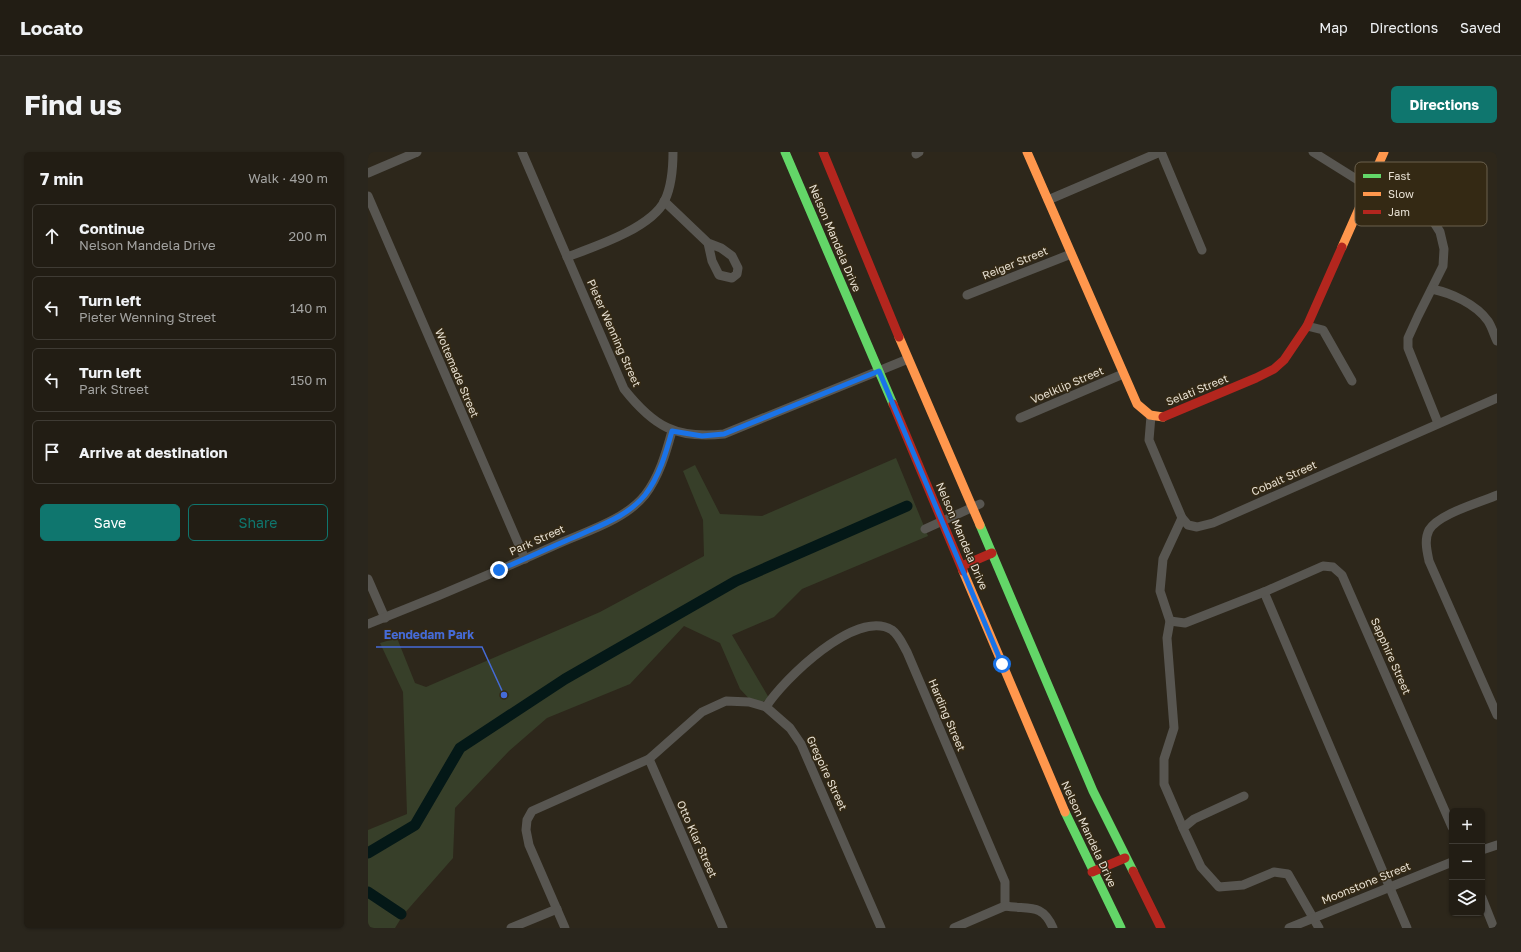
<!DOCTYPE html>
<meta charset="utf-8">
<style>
:root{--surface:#221d14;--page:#2a261d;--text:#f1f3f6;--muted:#a2a2a0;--line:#3f3b34;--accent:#0f766e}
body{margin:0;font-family:"Golos Text",sans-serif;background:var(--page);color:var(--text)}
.controls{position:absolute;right:12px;bottom:12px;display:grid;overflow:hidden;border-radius:6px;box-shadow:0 1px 3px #0004}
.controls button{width:36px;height:36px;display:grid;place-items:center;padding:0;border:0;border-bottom:1px solid var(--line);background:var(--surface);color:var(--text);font:20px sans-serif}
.stop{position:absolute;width:12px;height:12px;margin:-9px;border:3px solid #1a73e8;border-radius:50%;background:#fff}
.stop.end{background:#1a73e8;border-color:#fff;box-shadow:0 1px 4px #0008}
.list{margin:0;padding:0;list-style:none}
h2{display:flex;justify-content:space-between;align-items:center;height:52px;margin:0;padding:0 16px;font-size:17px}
h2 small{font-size:13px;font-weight:400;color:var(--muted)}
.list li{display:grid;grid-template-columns:26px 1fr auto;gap:12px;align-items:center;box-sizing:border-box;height:64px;margin:0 8px 8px;padding:0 8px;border:1px solid var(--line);border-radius:6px}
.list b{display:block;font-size:15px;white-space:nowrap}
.list p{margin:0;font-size:13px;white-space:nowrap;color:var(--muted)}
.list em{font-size:13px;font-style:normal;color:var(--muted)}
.actions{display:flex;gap:8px;padding:12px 16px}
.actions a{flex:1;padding:9px 0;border:1px solid var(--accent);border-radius:6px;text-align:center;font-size:14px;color:var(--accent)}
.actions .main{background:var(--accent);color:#fff}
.icon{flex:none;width:22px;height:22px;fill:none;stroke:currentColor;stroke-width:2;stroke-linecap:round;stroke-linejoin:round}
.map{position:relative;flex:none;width:1129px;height:776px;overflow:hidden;border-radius:6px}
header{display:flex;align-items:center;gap:24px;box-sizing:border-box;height:56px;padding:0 20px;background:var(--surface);border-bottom:1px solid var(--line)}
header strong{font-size:19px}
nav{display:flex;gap:22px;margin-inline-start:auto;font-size:14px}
.intro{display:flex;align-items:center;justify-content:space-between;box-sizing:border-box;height:96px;padding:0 24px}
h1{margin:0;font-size:28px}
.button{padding:10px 18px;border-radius:6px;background:var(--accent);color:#fff;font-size:14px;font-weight:700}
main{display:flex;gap:24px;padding:0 24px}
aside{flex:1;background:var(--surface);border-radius:6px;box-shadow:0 1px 3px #0004}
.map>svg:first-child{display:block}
.green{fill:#373f29}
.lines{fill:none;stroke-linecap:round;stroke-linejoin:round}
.canal{stroke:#041817;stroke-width:11}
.street{stroke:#585651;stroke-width:9}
.fast{stroke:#63d668;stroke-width:9}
.slow{stroke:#ff974d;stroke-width:9}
.jam{stroke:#b3261e;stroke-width:9}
.route{stroke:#1a73e8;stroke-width:5}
.labels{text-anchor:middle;stroke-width:3;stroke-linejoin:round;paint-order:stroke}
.street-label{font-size:11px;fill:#e7e0d3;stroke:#342914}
.key{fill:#342914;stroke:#6a604d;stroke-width:1}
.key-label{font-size:11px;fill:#e7e0d3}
.leader{fill:none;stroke:#456bd7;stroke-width:1.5}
.callout-dot{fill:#456bd7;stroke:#342914;stroke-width:1.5}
.callout-label{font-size:12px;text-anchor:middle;font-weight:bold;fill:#456bd7;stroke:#342914;stroke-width:3;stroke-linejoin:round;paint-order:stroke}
</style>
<header>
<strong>Locato</strong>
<nav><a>Map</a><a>Directions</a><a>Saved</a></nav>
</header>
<div class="intro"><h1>Find us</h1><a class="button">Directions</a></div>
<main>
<aside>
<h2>7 min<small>Walk · 490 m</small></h2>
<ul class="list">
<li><svg class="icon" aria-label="ahead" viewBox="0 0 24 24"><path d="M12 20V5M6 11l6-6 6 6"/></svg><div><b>Continue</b><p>Nelson Mandela Drive</p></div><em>200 m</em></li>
<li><svg class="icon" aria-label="left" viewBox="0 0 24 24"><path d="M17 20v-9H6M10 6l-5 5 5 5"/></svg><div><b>Turn left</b><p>Pieter Wenning Street</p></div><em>140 m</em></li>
<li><svg class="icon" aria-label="left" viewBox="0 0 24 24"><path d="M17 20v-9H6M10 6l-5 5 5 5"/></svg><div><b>Turn left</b><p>Park Street</p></div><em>150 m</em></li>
<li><svg class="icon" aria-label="arrive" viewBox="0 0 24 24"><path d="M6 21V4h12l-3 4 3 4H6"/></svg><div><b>Arrive at destination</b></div></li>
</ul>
<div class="actions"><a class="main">Save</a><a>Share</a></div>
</aside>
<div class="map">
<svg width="1129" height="776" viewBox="0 0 1129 776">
<rect width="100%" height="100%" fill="#2d271b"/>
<!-- green -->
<path class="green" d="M 528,306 L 560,384 L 434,437 L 406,465 L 364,483 L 401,546 L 388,554 L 372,537 L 352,491 L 316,474 L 262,532 L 179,566 L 141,599 L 87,656 L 85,706 L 35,763 L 27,776 L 0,776 L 0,678 L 39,662 L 35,540 L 12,491 L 29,486 L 47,531 L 58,535 L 232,460 L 336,404 L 335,368 L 315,319 L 327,313 L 352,362 L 394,364 Z"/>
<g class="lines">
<!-- canal -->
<g class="canal">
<path d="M 0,701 L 47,673 L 92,596 L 197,527 L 368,429 L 539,354"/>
<path d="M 0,740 L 33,762"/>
</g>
<!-- street -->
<g class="street">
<path d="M 154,0 L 256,237 C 286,275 308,287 356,282 L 540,207"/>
<path d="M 793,0 L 834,98"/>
<path d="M 945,0 L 1001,35 L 1062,64 L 1072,80 L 1076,97 L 1075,114 L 1050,164 L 1040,186 L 1040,196 L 1070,271"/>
<path d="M 548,2 L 551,0"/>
<path d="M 0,21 L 49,0"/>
<path d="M 0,44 L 157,407"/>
<path d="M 680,48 L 792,0"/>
<path d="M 296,49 L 340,91 L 353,96 L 364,104 L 370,116 L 369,122 L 364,126 L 351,123 L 344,109 L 340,91"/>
<path d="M 199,105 C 226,95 284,76 297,48 C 304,33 305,16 305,0"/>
<path d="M 1064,137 C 1083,141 1108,152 1120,169 C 1124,175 1126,183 1129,189"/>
<path d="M 599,143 L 703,102"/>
<path d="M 939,174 L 955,178 L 984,229"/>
<path d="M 783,264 L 781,288 L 814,366 L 820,373 L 829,375 L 845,371 L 1129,246"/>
<path d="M 652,266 L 755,222"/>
<path d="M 1129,343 C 1111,351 1070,362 1061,378 C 1056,388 1059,399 1061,409 L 1129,563"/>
<path d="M 814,366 L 795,407 L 792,439 L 802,469 L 799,486 L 806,576 L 796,607 L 796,632 L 815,676"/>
<path d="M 557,377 L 612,352"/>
<path d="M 0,427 L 17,466"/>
<path d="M 896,440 L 1039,776"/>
<path d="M 802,469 L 817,471 L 896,440 L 955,414 L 965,415 L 974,423 L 1084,675"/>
<path d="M 0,472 C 64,447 128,420 190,392 C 219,379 257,368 277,343 C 291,325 298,301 304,279"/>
<path d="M 398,555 C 415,528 488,456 524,478 C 531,483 535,493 539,500 L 637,730 L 637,754 L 586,776"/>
<path d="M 281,607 L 355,776"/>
<path d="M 876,644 L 826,667 L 815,676 L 833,715 L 851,735 L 875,733 L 906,720 L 920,722 L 951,776"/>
<path d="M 1114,698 L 1129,693"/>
<path d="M 1114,746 L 1126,776"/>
<path d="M 637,754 C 660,758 674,750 685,776"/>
<path d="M 143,776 L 189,757"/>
<path d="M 197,776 L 161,693 L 158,678 L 159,668 L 164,659 L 281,607 L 334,560 L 358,549 L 381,550 L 398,555 L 422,576 L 433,592 L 513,776"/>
<path d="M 921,776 L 1084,710"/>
</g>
<!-- fast -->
<g class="fast">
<path d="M 417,0 L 525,252"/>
<path d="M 612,373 L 725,639 L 765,719"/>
<path d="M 697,660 L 753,776"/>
</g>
<!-- slow -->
<g class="slow">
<path d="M 659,0 L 769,252 L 782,263 L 795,265"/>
<path d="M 974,95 L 1016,0"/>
<path d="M 531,185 L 612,373"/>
<path d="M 595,419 L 697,660"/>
</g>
<!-- jam -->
<g class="jam">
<path d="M 455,0 L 531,185"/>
<path d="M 525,252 L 595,419"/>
<path d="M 795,265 L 888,226 L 906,217 L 916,208 L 939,174 L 974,95"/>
<path d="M 594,414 L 624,401"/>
<path d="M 765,719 L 793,776"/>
<path d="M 724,720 L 757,706"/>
</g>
</g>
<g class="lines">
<!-- route -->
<path class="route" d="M 131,418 C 157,407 183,395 209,384 C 233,373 260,364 277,343 C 291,325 298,301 304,279 L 334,284 L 356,282 L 511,219 L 634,512"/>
</g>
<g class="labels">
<!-- street labels -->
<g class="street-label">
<text transform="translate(467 86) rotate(67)" y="4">Nelson Mandela Drive</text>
<text transform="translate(647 111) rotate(-22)" y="4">Reiger Street</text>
<text transform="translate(246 181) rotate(66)" y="4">Pieter Wenning Street</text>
<text transform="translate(89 221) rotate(67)" y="4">Woltemade Street</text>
<text transform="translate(699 233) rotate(-23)" y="4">Voelklip Street</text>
<text transform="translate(829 238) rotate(-22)" y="4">Selati Street</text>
<text transform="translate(916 326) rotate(-24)" y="4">Cobalt Street</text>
<text transform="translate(594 384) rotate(67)" y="4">Nelson Mandela Drive</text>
<text transform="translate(169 388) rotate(-24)" y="4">Park Street</text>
<text transform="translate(1023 504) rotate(66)" y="4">Sapphire Street</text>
<text transform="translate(579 563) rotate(67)" y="4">Harding Street</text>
<text transform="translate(459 621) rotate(65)" y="4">Gregoire Street</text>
<text transform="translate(721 682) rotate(65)" y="4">Nelson Mandela Drive</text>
<text transform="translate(329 687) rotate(66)" y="4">Otto Klar Street</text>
<text transform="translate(998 731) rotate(-22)" y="4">Moonstone Street</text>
</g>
</g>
<!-- legend -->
<rect x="987" y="10" width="132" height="64" rx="6" class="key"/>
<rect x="995" y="22" width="18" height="4" fill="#63d668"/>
<rect x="995" y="40" width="18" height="4" fill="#ff974d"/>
<rect x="995" y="58" width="18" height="4" fill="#b3261e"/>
<g class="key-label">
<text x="1020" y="28">Fast</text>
<text x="1020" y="46">Slow</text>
<text x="1020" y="64">Jam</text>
</g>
<!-- callouts -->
<path class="leader" d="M136 543L114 495H8"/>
<circle class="callout-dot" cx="136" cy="543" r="4"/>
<g class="callout-label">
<text x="61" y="487">Eendedam Park</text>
</g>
</svg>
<div class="controls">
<button>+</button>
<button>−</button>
<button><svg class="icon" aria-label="layers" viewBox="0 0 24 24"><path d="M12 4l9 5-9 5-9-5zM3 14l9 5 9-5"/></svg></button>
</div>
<div class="stop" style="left:634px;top:512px"></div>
<div class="stop end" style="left:131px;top:418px"></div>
</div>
</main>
